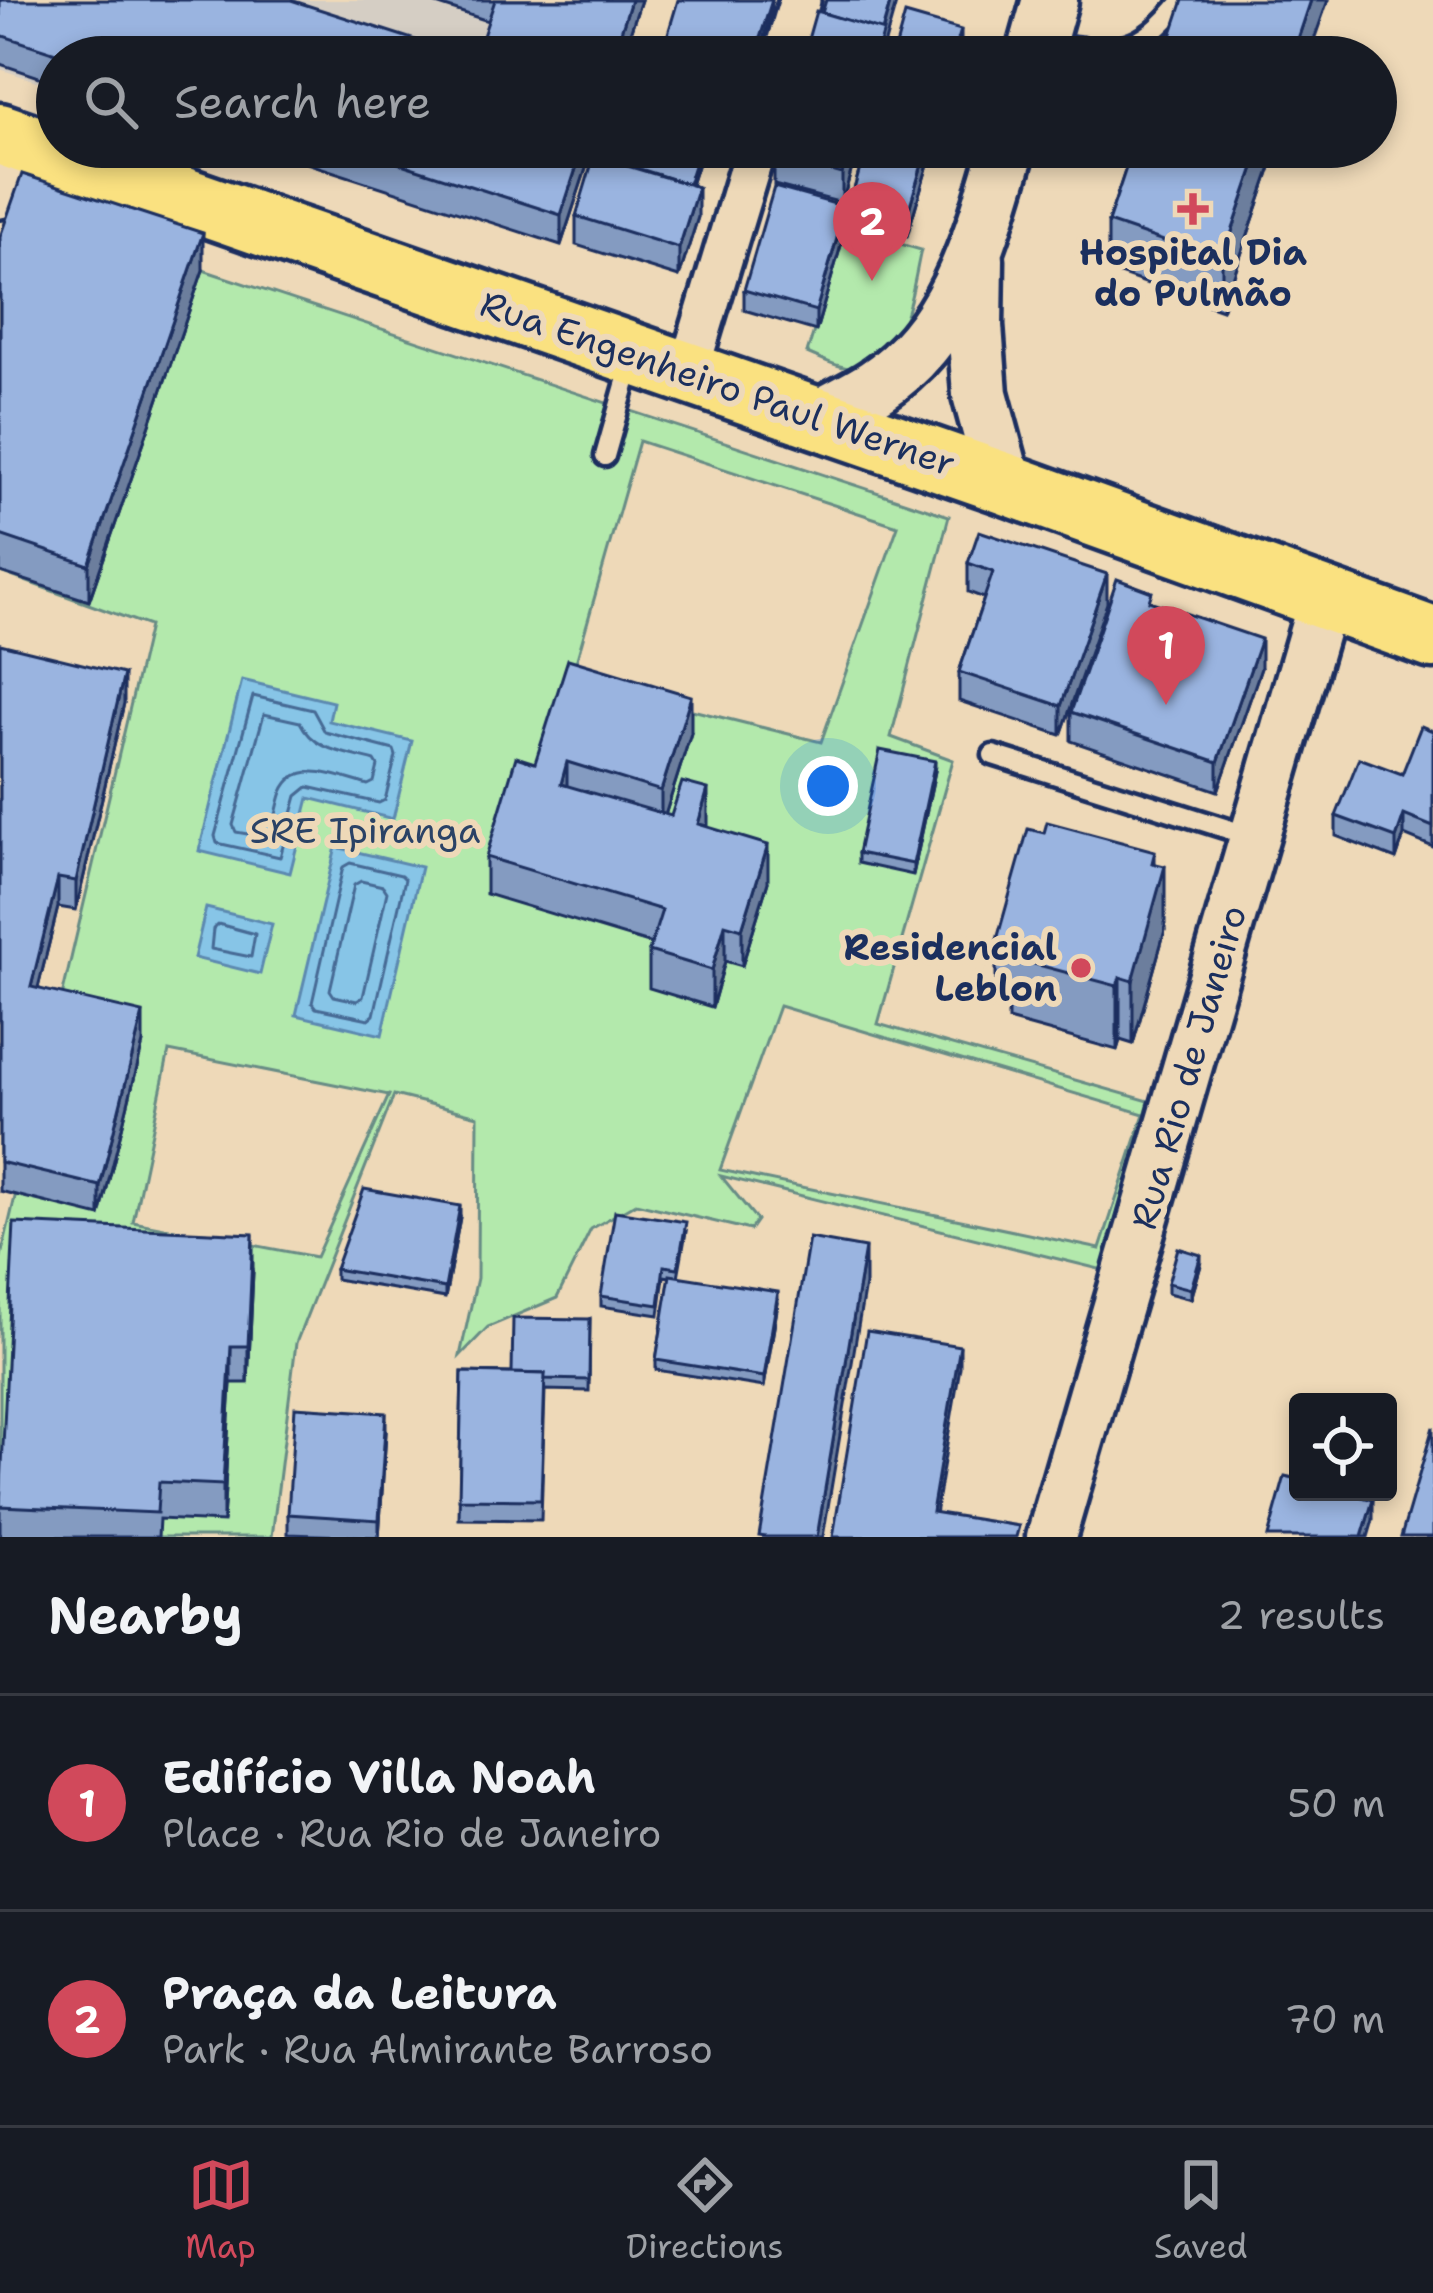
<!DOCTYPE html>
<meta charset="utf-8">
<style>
:root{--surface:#171b24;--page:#242831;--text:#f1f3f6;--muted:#9ea1a6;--line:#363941;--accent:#d1495b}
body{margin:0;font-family:"Shantell Sans",sans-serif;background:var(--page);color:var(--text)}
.controls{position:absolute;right:36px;bottom:36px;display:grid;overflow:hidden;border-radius:12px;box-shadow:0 6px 18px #0003}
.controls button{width:108px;height:108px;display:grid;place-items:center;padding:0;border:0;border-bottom:3px solid var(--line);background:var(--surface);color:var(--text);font:60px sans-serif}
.you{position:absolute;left:828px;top:786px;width:42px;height:42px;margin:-30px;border:9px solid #fff;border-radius:50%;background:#1a73e8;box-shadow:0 0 0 18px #1a73e833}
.badge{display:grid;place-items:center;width:78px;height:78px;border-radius:50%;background:var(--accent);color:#fff;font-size:39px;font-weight:700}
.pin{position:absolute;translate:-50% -99px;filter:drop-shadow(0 3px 6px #0008)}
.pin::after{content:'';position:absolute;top:63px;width:42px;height:36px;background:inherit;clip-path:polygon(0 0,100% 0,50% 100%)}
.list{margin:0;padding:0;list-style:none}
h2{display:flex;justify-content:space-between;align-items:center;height:156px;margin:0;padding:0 48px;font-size:51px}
h2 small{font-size:39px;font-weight:400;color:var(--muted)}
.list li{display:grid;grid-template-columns:78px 1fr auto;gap:36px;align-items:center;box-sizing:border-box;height:216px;padding:0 48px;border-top:3px solid var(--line)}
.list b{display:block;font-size:45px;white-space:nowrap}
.list p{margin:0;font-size:39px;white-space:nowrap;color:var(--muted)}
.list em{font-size:39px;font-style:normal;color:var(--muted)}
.icon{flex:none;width:66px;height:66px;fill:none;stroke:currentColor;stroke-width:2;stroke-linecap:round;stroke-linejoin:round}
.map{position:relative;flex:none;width:1433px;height:1537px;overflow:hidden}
.search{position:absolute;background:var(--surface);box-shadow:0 6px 18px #0003;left:36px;right:36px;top:36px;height:132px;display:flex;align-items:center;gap:30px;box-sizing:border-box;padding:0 42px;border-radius:66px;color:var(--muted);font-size:45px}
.sheet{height:588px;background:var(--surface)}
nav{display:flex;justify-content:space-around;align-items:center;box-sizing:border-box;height:168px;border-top:3px solid var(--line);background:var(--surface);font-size:33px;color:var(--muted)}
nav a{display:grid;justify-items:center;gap:6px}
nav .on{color:var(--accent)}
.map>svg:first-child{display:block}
.built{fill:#d5cec4}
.green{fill:#b3e9ac;stroke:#678c85;stroke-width:3;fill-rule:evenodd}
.water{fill:#87c5e7;stroke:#5c89b0;stroke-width:3}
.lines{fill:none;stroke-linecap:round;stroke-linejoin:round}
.shore{stroke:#466b95;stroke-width:3}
.service-casing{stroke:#1b2f5e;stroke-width:27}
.minor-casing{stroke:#1b2f5e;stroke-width:48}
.tertiary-casing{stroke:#1b2f5e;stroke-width:57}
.secondary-casing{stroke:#1b2f5e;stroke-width:63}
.primary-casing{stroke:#1b2f5e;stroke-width:69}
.service{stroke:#eed9b8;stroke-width:18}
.minor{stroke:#eed9b8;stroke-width:39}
.tertiary{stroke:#eed9b8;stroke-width:48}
.secondary{stroke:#eed9b8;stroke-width:54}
.primary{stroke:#fae180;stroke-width:60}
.wall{fill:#849bc1;stroke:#1b2f5e;stroke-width:3}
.shaded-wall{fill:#6c7e9d;stroke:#1b2f5e;stroke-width:3}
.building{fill:#9ab4e0;stroke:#1b2f5e;stroke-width:3}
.poi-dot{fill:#d1495b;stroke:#eed9b8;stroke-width:4.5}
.labels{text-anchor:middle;stroke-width:12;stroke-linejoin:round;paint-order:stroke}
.poi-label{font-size:36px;font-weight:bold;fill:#1b2f5e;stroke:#eed9b8}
.street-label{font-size:36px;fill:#1b2f5e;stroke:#eed9b8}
.park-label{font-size:36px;fill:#2a4266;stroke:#eed9b8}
</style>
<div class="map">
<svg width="1433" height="1537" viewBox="0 0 1433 1537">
<rect width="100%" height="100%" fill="#eed9b8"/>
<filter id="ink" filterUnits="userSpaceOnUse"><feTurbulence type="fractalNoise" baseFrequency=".00833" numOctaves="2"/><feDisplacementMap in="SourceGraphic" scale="24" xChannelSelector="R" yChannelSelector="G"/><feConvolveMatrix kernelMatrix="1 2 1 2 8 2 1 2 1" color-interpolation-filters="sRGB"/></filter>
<g filter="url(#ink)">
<!-- built -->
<path class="built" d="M 0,0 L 641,0 L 622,57 L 57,57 L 57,88 L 0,69 Z"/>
<!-- green -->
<g class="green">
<path d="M 846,228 L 921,250 C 912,288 905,366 854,368 C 840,369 820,358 807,353 Z"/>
<path d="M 203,270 L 949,516 L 891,737 L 953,760 L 878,1024 L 1149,1101 L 1103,1270 L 721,1176 L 757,1220 L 750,1230 L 636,1203 L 591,1229 L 557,1298 L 488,1327 L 460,1356 L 477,1278 L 478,1116 L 394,1095 L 296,1343 L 272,1537 L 0,1537 L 0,1261 L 149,626 L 0,572 L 0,273 ZM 639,441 L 898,526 L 821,742 L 571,680 ZM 779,1006 L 1144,1114 L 1100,1249 L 720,1170 ZM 169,1051 L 389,1095 L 316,1257 L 133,1222 Z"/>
</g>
<!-- water -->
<g class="water">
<path d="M 242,680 L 333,702 L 329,721 L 412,741 L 393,819 L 309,798 L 290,873 L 199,851 Z"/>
<path d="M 336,847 L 421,867 L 382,1035 L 296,1015 Z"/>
<path d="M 206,908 L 272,924 L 260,974 L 194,958 Z"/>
</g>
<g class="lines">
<!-- shore -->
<g class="shore">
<path d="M 253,696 L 313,710 L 325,732 L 394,750 L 396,756 L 385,800 L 379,803 L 308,787 L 297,796 L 280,857 L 217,843 L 215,836 Z"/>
<path d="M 264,714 L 300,722 C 315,752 345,752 375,761 L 378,766 L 374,782 L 368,785 C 342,778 296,756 282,792 C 277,806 275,823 270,838 L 236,832 L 233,825 Z"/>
<path d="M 350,863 L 401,875 L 405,879 L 374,1015 L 369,1019 L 316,1008 L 312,1003 L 343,867 Z"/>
<path d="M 361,881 L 383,886 L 387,892 L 363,997 L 357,1001 L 334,996 L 330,990 L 354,885 Z"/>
<path d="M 218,924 L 255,934 L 251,957 L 211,949 L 213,929 Z"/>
</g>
<!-- service casing -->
<g class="service-casing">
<g id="service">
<path d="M 1043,43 C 1113,52 1135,60 1183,0"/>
<path d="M 605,456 L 631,364"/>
<path d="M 993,755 L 1250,836"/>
</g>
</g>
<!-- minor casing -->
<g class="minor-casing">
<g id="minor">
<path d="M 783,57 L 800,0"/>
<path d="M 0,198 L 20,141"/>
<path d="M 688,372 L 756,147"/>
</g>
</g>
<!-- tertiary casing -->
<g class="tertiary-casing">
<path id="tertiary" d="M 1051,1537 L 1324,597"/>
</g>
<!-- secondary casing -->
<g class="secondary-casing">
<g id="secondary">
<path d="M 1034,57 L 1050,0"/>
<path d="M 976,259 L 975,326 L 980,394 L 1004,483"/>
<path d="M 819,418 C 838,407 858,398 876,386 C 958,332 982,235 1008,147"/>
</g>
</g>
<!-- primary casing -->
<g class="primary-casing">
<path id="primary" d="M 0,134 L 1004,483 L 1433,638"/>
</g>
<!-- service -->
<use href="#service" class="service"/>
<!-- minor -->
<use href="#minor" class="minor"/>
<!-- tertiary -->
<use href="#tertiary" class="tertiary"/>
<!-- secondary -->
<use href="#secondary" class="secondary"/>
<!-- primary -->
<use href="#primary" class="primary"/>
</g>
<!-- wall -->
<g class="wall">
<path d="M 0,0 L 468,57 L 57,57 L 57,83 L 0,64 Z"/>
<path d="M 424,0 L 641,0 L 622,57 L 488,21 Z"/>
<path d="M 772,9 L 758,57 L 699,57 L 667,47 L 667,37 Z"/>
<path d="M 257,147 L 593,147 L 561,245 Z"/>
<path d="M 703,147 L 691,185 L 698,217 L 679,277 L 576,245 L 576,216 L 624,165 Z"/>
<path d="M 777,147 L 858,147 L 842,203 L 774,185 L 774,155 Z"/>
<path d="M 866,147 L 933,147 L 907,236 L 851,220 L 851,200 Z"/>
<path d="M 1133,147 L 1278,147 L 1222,310 L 1108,270 L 1108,222 Z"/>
<path d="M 846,228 L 816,331 L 744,310 L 744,290 Z"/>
<path d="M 0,237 L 203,270 L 89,601 L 0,572 Z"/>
<path d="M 968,563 L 1107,603 L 1061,735 L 959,701 L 959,672 L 984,598 L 968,592 Z"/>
<path d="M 1152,602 L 1261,668 L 1218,791 L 1071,741 L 1071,712 Z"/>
<path d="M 0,644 L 124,703 L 76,910 L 58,907 L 38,988 L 143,1043 L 100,1216 L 0,1191 Z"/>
<path d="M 1433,731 L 1433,847 L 1404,835 L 1396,859 L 1336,836 L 1336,816 L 1402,774 Z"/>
<path d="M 691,733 L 665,815 L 708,827 L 768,882 L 742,966 L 725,961 L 712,1007 L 649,988 L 649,951 L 652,944 L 486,894 L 486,857 L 535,763 Z"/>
<path d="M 935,771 L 913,875 L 858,863 L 858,853 Z"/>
<path d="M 1155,864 L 1165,930 L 1133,1044 L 1120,1040 L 1117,1050 L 1008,1020 L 1008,1009 L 996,1006 L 996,943 Z"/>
<path d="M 460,1217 L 445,1298 L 335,1279 L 335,1269 Z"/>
<path d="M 686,1232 L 678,1277 L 778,1303 L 764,1387 L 656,1370 L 656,1360 L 670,1277 L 664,1276 L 659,1315 L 601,1306 L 601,1296 Z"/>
<path d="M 1201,1265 L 1191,1299 L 1168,1293 L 1168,1283 Z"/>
<path d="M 253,1271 L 248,1383 L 231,1383 L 223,1522 L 159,1519 L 158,1537 L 0,1537 L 0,1503 Z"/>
<path d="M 590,1319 L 589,1391 L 545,1390 L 541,1520 L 459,1519 L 462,1372 L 512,1373 Z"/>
<path d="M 386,1433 L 379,1537 L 288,1534 L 288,1514 Z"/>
</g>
<!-- shaded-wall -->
<g class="shaded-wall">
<path d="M 631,0 L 641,0 L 622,57 L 613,57 Z"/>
<path d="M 772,0 L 772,9 L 758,57 L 754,57 Z"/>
<path d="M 891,0 L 897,0 L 884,46 L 884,57 L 876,57 Z"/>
<path d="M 1311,0 L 1328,0 L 1308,57 L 1292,57 Z"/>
<path d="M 961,30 L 961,50 L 959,57 L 953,57 Z"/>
<path d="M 583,147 L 593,147 L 561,245 L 561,215 Z"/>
<path d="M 700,147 L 703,147 L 688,194 L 688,184 Z"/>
<path d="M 849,147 L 858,147 L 842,203 L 842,174 Z"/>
<path d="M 927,147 L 933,147 L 907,236 L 907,216 Z"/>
<path d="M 1261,147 L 1278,147 L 1222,310 L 1222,261 Z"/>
<path d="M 698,187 L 698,217 L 679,277 L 679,248 Z"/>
<path d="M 846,207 L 846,228 L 816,331 L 816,311 Z"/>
<path d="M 203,233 L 203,270 L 89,601 L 89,565 Z"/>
<path d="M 1107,574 L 1107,603 L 1061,735 L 1061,706 Z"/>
<path d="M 1261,639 L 1261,668 L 1218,791 L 1218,762 Z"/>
<path d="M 124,674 L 124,703 L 76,910 L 76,881 Z"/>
<path d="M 691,696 L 691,733 L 661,828 L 661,791 Z"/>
<path d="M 935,761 L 935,771 L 913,875 L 913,864 Z"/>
<path d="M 567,762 L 567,799 L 561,784 Z"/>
<path d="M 708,789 L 708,826 L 698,824 Z"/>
<path d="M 1404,815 L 1404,835 L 1396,859 L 1396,838 Z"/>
<path d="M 768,845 L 768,882 L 742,966 L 742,929 Z"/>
<path d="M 1155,851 L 1155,900 L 1165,866 L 1165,930 L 1133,1044 L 1133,981 Z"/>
<path d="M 58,878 L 58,907 L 31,1016 L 31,987 Z"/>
<path d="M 725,924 L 725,961 L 712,1007 L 712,970 Z"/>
<path d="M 1120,977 L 1120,1040 L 1117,1050 L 1117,986 Z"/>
<path d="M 143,1013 L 143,1043 L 100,1216 L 100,1186 Z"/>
<path d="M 460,1206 L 460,1217 L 445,1298 L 445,1288 Z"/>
<path d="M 253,1234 L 253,1271 L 248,1383 L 248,1346 Z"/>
<path d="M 865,1248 L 865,1285 L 823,1537 L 817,1537 Z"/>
<path d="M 1201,1255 L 1201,1265 L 1191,1299 L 1191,1289 Z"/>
<path d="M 778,1292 L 778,1303 L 764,1387 L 764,1377 Z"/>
<path d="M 231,1346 L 231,1383 L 223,1522 L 223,1485 Z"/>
<path d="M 960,1346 L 960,1367 L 932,1532 L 932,1512 Z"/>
<path d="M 386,1413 L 386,1433 L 379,1537 L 379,1520 Z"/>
<path d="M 1373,1500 L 1373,1520 L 1368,1537 L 1362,1537 Z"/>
</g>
<!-- building -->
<g class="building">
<path d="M 0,0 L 291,0 L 468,57 L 68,57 L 0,35 Z"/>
<path d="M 495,0 L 631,0 L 613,57 L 476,57 Z"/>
<path d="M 678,0 L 772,0 L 754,57 L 733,57 L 667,37 Z"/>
<path d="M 826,0 L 891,0 L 882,31 L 822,13 Z"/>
<path d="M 1183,0 L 1311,0 L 1292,57 L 1164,57 Z"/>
<path d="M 816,11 L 884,31 L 876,57 L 803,57 Z"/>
<path d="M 905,14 L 961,30 L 953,57 L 893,57 Z"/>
<path d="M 660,51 L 680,57 L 658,57 Z"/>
<path d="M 348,147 L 583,147 L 561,215 Z"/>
<path d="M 630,147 L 700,147 L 688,184 L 624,164 Z"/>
<path d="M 777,147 L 849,147 L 842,174 L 774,155 Z"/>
<path d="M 866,147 L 927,147 L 907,216 L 851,200 Z"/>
<path d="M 1133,147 L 1261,147 L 1222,261 L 1108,222 Z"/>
<path d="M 594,156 L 698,187 L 679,248 L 576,216 Z"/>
<path d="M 22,174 L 203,233 L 89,565 L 0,535 L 0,237 Z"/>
<path d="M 774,187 L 846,207 L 816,311 L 744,290 Z"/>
<path d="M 979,531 L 1107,574 L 1061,706 L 959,672 L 993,572 L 968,563 Z"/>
<path d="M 1117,579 L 1152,592 L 1149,601 L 1261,639 L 1218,762 L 1071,712 Z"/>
<path d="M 0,644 L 124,674 L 76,881 L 58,878 L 31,987 L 143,1013 L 100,1186 L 0,1162 Z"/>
<path d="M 568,659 L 691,696 L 661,791 L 567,762 L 561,784 L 671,816 L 682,782 L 708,789 L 698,824 L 768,845 L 742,929 L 725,924 L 712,970 L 649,951 L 662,910 L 486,857 L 516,757 L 535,763 Z"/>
<path d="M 1421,726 L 1433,731 L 1433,827 L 1404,815 L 1396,838 L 1336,816 L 1359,758 L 1402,774 Z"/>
<path d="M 880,750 L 935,761 L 913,864 L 858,853 Z"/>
<path d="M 1047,822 L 1155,851 L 1152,863 L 1165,866 L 1133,981 L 1120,977 L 1117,986 L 1008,957 L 1012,946 L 996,943 L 1028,829 L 1044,833 Z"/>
<path d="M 364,1189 L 460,1206 L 445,1288 L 335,1269 Z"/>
<path d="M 615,1211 L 686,1222 L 678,1268 L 664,1266 L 659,1305 L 601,1296 Z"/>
<path d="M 14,1223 L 253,1234 L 248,1346 L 231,1346 L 223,1485 L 159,1482 L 157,1513 L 0,1506 Z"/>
<path d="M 809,1238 L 865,1248 L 817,1537 L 766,1537 L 759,1536 Z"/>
<path d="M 1178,1248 L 1201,1255 L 1191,1289 L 1168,1283 Z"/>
<path d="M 670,1275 L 778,1292 L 764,1377 L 656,1360 Z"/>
<path d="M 513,1318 L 590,1319 L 589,1380 L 544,1379 L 545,1374 L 512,1373 Z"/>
<path d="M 867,1331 L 960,1346 L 932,1512 L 1019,1526 L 1016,1537 L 833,1537 Z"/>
<path d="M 462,1372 L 545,1374 L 541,1500 L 459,1499 Z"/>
<path d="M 295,1407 L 386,1413 L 379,1520 L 288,1514 Z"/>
<path d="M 1433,1427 L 1433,1537 L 1401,1537 Z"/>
<path d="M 1285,1476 L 1298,1479 L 1298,1492 L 1344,1492 L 1373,1500 L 1362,1537 L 1268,1537 Z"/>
</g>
</g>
<!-- markers -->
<g class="poi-dot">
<path d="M1187 191h12v12h12v12h-12v12h-12v-12h-12v-12h12z"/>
<circle cx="1081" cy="968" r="12"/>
</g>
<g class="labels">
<!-- poi labels -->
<g class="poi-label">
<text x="1193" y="265">Hospital Dia<tspan x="1193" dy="41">do Pulmão</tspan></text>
<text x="1057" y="960" text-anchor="end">Residencial<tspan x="1057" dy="41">Leblon</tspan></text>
</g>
<!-- street labels -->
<g class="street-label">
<text transform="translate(718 383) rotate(19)" y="13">Rua Engenheiro Paul Werner</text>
<text transform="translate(1188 1067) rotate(-74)" y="13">Rua Rio de Janeiro</text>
</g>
<!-- park labels -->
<g class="park-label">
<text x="365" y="843">SRE Ipiranga</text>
</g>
</g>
</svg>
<div class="controls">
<button><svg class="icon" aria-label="locate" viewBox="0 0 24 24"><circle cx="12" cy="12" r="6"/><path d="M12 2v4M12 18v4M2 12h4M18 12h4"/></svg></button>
</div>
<div class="you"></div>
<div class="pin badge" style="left:1166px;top:705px">1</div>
<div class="pin badge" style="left:872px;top:281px">2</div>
<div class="search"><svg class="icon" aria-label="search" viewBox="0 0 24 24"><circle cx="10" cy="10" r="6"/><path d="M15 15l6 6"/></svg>Search here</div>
</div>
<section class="sheet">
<h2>Nearby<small>2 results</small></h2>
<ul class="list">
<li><span class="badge">1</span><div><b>Edifício Villa Noah</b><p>Place · Rua Rio de Janeiro</p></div><em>50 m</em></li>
<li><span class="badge">2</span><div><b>Praça da Leitura</b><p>Park · Rua Almirante Barroso</p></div><em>70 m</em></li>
</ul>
</section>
<nav>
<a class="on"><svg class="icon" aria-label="map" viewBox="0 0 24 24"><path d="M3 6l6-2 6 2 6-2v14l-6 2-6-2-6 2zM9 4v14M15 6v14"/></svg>Map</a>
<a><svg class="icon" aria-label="directions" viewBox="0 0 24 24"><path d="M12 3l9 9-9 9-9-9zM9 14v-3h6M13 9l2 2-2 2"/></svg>Directions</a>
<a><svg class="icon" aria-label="saved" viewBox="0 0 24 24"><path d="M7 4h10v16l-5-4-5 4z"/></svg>Saved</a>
</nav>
